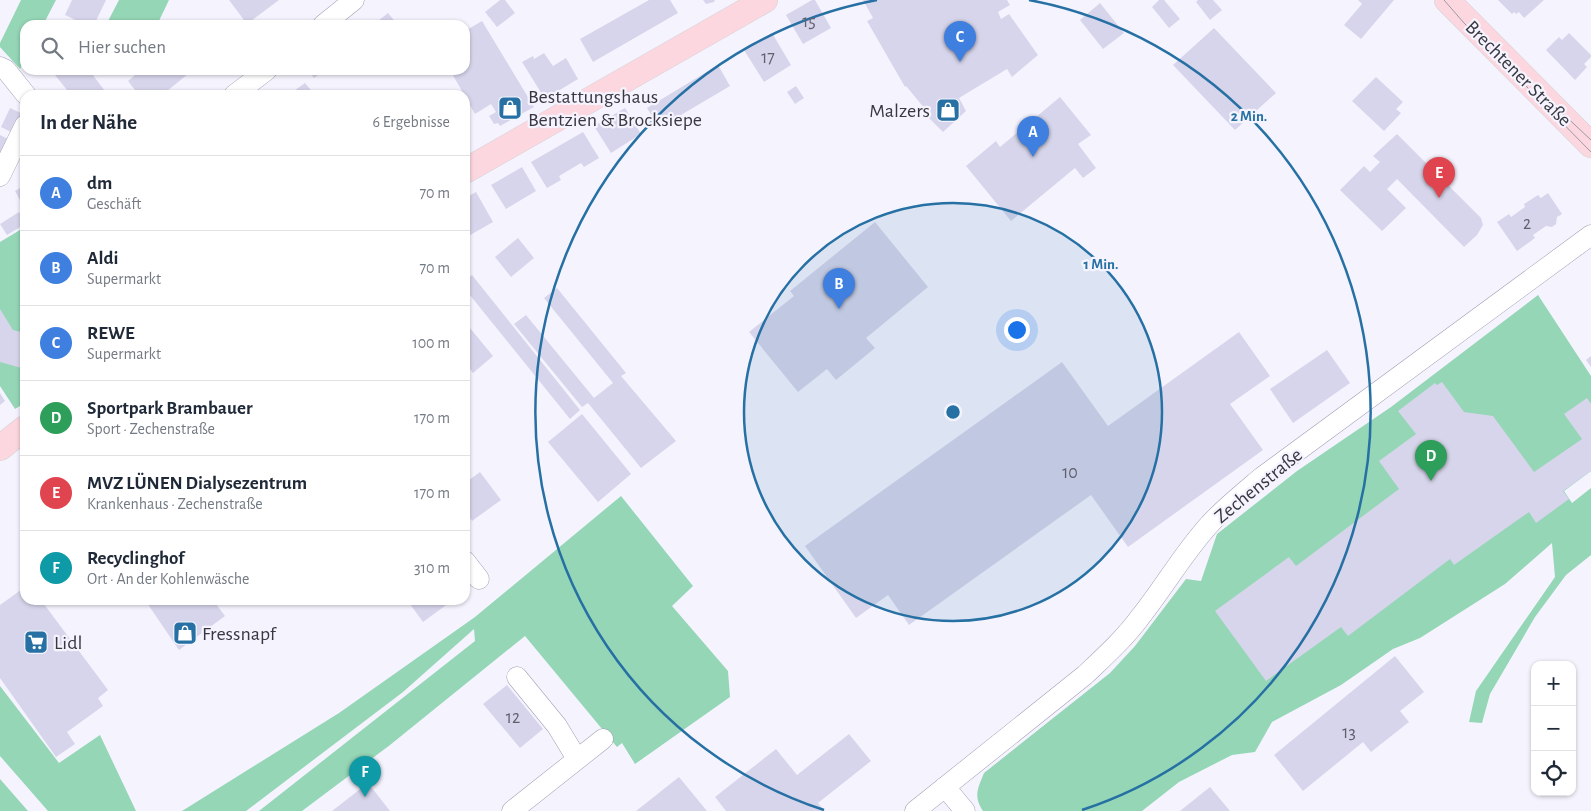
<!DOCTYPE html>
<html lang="de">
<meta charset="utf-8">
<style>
:root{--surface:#fff;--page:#f6f6f7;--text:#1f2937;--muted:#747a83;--line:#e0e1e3;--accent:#0f766e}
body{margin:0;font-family:"Alegreya Sans",sans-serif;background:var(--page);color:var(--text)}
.controls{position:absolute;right:15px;bottom:15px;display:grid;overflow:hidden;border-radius:10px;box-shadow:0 1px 4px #0004}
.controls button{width:45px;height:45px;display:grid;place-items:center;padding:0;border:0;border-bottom:1px solid var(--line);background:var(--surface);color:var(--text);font:25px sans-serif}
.you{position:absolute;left:1016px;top:329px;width:18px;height:18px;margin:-12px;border:4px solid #fff;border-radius:50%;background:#1a73e8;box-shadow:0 0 0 8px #1a73e833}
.badge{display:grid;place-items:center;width:32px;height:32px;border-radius:50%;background:var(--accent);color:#fff;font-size:16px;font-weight:700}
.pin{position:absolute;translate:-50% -41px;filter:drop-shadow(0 1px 2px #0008)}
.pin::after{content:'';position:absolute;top:26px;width:18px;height:15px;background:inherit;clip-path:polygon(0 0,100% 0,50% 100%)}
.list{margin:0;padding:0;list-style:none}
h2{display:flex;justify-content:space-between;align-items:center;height:65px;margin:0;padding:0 20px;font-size:21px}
h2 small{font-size:16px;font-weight:400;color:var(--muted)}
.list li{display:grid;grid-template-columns:32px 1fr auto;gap:15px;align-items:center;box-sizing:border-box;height:75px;padding:0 20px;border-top:1px solid var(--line)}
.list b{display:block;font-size:19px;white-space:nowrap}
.list p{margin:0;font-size:16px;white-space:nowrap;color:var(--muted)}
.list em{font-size:16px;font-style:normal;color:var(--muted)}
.icon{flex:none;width:28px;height:28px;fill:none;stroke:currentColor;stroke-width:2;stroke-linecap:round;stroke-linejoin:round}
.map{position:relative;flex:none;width:1591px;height:811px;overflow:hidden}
.search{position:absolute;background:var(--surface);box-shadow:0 1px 4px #0004;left:20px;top:20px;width:450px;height:55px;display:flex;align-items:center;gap:12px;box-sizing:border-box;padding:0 18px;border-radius:15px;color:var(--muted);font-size:19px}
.panel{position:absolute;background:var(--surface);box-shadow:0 1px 4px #0004;left:20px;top:90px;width:450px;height:515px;border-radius:15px}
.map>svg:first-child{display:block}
.green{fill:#94d6b6}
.building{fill:#d7d5eb}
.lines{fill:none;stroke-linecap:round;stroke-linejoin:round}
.minor-casing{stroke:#a19fb4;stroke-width:21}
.major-casing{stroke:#d3d3d5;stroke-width:26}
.minor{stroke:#fff;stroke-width:20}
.major{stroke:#fcd7df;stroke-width:25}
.tram{stroke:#9b9aa4;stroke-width:1}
.ring{fill:none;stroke:#2670a3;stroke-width:2.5}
.labels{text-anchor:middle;stroke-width:4.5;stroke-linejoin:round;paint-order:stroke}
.number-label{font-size:18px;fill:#605f6c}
.street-label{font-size:20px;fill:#393841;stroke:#f5f4fe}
.poi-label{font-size:20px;fill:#393841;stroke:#f5f4fe;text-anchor:start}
.centre{fill:#2670a3;stroke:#f5f4fe;stroke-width:2.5}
.ring-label{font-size:15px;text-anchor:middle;font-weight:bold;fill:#2670a3;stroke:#f5f4fe;stroke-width:4.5;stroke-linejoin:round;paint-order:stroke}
</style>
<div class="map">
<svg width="1591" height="811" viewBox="0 0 1591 811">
<rect width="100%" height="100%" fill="#f5f4fe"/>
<!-- green -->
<g class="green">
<path d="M 21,0 L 56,0 L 43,25 L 25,25 L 25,59 L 20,69 L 0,47 L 0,43 Z"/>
<path d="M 119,0 L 169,0 L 157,25 L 106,25 Z"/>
<path d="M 25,227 L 25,403 L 15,409 L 0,386 L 0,242 Z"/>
<path d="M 1538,295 L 1591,376 L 1591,471 L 1564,491 L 1572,503 L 1591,488 L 1591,555 L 1566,575 L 1535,617 L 1490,694 L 1482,723 L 1469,722 L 1476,691 L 1555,577 L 1552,543 L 1505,584 L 1420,638 L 1393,649 L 1341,685 L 1272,722 L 1255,752 L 1232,755 L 1179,782 L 1142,811 L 983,811 C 973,796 978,788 984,773 L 1110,673 L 1135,646 L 1186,579 L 1201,581 L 1217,534 L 1297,471 L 1391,407 Z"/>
<path d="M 621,496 L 693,586 L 672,606 L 728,671 L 730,697 L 635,764 L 622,743 L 617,747 L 525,636 L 390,745 L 302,811 L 259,811 L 475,641 L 474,629 L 403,692 L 246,811 L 182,811 L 339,713 L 475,617 Z"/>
<path d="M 0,686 L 59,763 L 100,735 L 136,811 L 48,811 L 0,756 Z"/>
<path d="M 0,779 L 28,811 L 0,811 Z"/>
</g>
<!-- building -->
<g class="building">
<path d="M 72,0 L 106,0 L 94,25 L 86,25 L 65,15 Z"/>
<path d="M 229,0 L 279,0 L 247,24 Z"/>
<path d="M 500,0 L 505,0 L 515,13 L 497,27 L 485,12 Z"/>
<path d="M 649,0 L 670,0 L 678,13 L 593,62 L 580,39 Z"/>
<path d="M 703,0 L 715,0 L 714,2 L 706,4 Z"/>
<path d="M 812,0 L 815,0 L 831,28 L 803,44 L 786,15 Z"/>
<path d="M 863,0 L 1007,0 L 1010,5 L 998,12 L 1001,19 L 1009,14 L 1038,55 L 1012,77 L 1007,69 L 959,98 L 966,111 L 943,132 L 928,117 L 930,115 L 906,86 L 905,87 L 867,21 L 873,18 Z"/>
<path d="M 1159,0 L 1164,0 L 1180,19 L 1169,28 L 1152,7 Z"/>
<path d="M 1198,0 L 1213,0 L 1222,10 L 1210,20 L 1196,2 Z"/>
<path d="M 1358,0 L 1394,0 L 1361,39 L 1344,25 L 1362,4 Z"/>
<path d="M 1498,0 L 1544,0 L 1524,18 L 1519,12 L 1516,14 L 1514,12 L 1512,14 Z"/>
<path d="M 1100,3 L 1124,33 L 1103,49 L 1080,20 Z"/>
<path d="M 388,13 L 398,25 L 373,25 Z"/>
<path d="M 482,21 L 534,107 L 500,126 L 498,123 L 494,124 L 489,116 L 496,112 L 491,104 L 475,114 L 450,70 L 465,70 L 465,31 Z"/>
<path d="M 1214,28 L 1276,93 L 1235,130 L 1173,65 Z"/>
<path d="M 772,33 L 791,65 L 764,82 L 744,50 Z"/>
<path d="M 1569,33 L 1591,55 L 1591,57 L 1584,64 L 1587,67 L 1575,80 L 1546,50 L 1559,37 L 1562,40 Z"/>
<path d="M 544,53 L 553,66 L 566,58 L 578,79 L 545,99 L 522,62 L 533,56 L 534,59 Z"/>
<path d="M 718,65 L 730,86 L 659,128 L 647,108 Z"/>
<path d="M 51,70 L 89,70 L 108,95 L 71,95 Z"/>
<path d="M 141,70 L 193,70 L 162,95 L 139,95 L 128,81 Z"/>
<path d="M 308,70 L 325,70 L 314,78 Z"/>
<path d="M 1376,77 L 1403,102 L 1396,109 L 1401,113 L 1384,131 L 1352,101 Z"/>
<path d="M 305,83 L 315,95 L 289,95 L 291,93 Z"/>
<path d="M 796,86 L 804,98 L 795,104 L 787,92 Z"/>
<path d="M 1060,97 L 1091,135 L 1078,144 L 1096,168 L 1083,178 L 1075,168 L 1011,221 L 966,166 L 996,141 L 1000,147 Z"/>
<path d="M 10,108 L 23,114 L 13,133 L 1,127 Z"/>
<path d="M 625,108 L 641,134 L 611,153 L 594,126 Z"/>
<path d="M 583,132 L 599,158 L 584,167 L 581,163 L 559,176 L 561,180 L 547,188 L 531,162 Z"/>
<path d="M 1397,134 L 1481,218 L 1483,225 L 1477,235 L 1464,247 L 1397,179 L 1387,189 L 1406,208 L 1382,231 L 1340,190 L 1364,166 L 1370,172 L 1380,162 L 1373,156 Z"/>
<path d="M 0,135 L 10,140 L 0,157 Z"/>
<path d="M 522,167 L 536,191 L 506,209 L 491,185 Z"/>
<path d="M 25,185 L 25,209 L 15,191 Z"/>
<path d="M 476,192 L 493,222 L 465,238 L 465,198 Z"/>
<path d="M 1548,193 L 1562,214 L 1557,217 L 1556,224 L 1552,227 L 1546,226 L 1533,235 L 1535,238 L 1517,251 L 1497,222 L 1509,214 L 1511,217 L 1525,207 L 1524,204 L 1538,195 L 1541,198 Z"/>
<path d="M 19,212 L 25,224 L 7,235 L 0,224 Z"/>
<path d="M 875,222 L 928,287 L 866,338 L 875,348 L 836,380 L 827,369 L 798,392 L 749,332 L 794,296 L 790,291 Z"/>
<path d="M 518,238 L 534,258 L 511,277 L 495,257 Z"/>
<path d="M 472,275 L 580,410 L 570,419 L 465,289 L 465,281 Z"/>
<path d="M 557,288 L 626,373 L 621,376 L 676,441 L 641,468 L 588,403 L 582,407 L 514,324 L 526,315 L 594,398 L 613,383 L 544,298 Z"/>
<path d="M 0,309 L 13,330 L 25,333 L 25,369 L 0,362 Z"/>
<path d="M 465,322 L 493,356 L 473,373 L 465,363 Z"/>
<path d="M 1239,332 L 1270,376 L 1230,404 L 1263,450 L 1128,547 L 1091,495 L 909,625 L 888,595 L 856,618 L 805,546 L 1062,362 L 1108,426 Z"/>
<path d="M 1327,350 L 1350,383 L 1293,423 L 1270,389 Z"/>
<path d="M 1591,356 L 1591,367 L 1586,360 Z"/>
<path d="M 1442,382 L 1464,412 L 1493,416 L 1534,472 L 1582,439 L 1564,414 L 1587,398 L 1591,404 L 1591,471 L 1563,491 L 1569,499 L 1536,523 L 1529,512 L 1454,565 L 1450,559 L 1348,636 L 1341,627 L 1266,681 L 1215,611 L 1289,557 L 1296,566 L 1399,489 L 1379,461 L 1416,434 L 1398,411 L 1435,383 L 1437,385 Z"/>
<path d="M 0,393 L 5,401 L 0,405 Z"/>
<path d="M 582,414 L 631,474 L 598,502 L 548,442 Z"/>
<path d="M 480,472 L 501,500 L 472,521 L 465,511 L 465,483 Z"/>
<path d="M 25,587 L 25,600 L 41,600 L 108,690 L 98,698 L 103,706 L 67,732 L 75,744 L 56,757 L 0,678 L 0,605 Z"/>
<path d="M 145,600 L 213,600 L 225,616 L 179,650 Z"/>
<path d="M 407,600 L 447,600 L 449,603 L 423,622 Z"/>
<path d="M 1395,656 L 1424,692 L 1400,711 L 1409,722 L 1371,752 L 1363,742 L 1303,791 L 1274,755 Z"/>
<path d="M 507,685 L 543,729 L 520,748 L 483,704 Z"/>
<path d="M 849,734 L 871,761 L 818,803 L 825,811 L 726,811 L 715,797 L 776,749 L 797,775 Z"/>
<path d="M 679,777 L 707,811 L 636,811 Z"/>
<path d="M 368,783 L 390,811 L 332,811 Z"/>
<path d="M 1210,787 L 1230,811 L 1180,811 Z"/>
</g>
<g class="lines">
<!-- minor casing -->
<g class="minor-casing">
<g id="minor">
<path d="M 323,25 L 354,0"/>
<path d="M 0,67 L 6,70 L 26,95"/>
<path d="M 234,95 L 267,70"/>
<path d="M 0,176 L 25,125"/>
<path d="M 465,561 L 479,579"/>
<path d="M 517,677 L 557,726 L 577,759"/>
<path d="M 945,787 L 965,811"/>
<path d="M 512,811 L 603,739"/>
<path d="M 915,811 L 1085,675 C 1105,656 1125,638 1141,616 C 1164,587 1183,554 1208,526 C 1224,508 1243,493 1262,477 L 1591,235"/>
</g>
</g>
<!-- major casing -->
<g class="major-casing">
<g id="major">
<path d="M 1447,0 L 1591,145"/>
<path d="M 465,171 L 765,0"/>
<path d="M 0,448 L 25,428"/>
</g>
</g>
<!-- minor -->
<use href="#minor" class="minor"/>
<!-- major -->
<use href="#major" class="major"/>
<!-- tram -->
<g class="tram">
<path d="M 1444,0 L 1464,23 L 1591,152"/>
<path d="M 1559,110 L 1591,140"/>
</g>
</g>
<!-- distance rings -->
<circle cx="953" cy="412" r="209" fill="#2670a3" fill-opacity=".12"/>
<g class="ring">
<circle cx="953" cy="412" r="209"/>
<path d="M824 810A419 419 0 0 1 877 0M1029 0A419 419 0 0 1 1082 810"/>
</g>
<!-- icons -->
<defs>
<g id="shop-square" transform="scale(1.25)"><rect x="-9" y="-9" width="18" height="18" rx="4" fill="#2670a3" stroke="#f5f4fe"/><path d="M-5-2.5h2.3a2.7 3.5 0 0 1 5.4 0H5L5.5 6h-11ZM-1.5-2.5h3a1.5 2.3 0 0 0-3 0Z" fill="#fff"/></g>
<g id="supermarket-square" transform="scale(1.25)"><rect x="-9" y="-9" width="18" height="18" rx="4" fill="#2670a3" stroke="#f5f4fe"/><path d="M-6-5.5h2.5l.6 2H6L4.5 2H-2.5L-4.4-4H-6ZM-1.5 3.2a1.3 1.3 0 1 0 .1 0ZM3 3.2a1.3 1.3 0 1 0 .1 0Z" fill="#fff"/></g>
</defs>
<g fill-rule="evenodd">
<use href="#shop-square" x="510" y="108"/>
<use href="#shop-square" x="948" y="110"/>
<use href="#shop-square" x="185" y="633"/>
<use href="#supermarket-square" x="36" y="642"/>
</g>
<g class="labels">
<!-- number labels -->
<g class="number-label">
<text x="809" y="27">15</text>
<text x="768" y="63">17</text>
<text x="1527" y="229">2</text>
<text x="1070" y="478">10</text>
<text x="513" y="723">12</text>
<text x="1349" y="738">13</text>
</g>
<!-- street labels -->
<g class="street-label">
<text transform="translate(1519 73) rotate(45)" y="7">Brechtener Straße</text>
<text transform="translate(1258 485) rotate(-39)" y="7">Zechenstraße</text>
</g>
<!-- poi labels -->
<g class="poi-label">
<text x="528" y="103">Bestattungshaus<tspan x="528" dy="23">Bentzien &amp; Brocksiepe</tspan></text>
<text x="930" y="117" text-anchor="end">Malzers</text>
<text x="202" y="640">Fressnapf</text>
<text x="54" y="649">Lidl</text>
</g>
</g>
<circle cx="953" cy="412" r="8" class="centre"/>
<g class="ring-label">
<text x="1249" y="121">2 Min.</text>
<text x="1101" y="269">1 Min.</text>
</g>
</svg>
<div class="controls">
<button>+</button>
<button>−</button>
<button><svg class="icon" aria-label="locate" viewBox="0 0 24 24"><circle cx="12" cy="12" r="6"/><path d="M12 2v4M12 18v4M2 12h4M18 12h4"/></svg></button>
</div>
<div class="you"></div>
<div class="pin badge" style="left:1033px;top:157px;background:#3f7fe0">A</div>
<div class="pin badge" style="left:839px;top:309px;background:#3f7fe0">B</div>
<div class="pin badge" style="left:960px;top:62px;background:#3f7fe0">C</div>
<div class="pin badge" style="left:1431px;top:481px;background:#2e9e5b">D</div>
<div class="pin badge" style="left:1439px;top:198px;background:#e0444e">E</div>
<div class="pin badge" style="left:365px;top:797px;background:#0f9aa8">F</div>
<div class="search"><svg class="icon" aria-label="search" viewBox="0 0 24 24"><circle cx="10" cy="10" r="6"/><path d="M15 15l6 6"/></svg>Hier suchen</div>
<section class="panel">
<h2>In der Nähe<small>6 Ergebnisse</small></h2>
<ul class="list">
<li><span class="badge" style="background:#3f7fe0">A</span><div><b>dm</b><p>Geschäft</p></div><em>70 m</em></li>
<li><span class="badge" style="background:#3f7fe0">B</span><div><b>Aldi</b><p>Supermarkt</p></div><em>70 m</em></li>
<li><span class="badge" style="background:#3f7fe0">C</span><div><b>REWE</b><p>Supermarkt</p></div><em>100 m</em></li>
<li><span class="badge" style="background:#2e9e5b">D</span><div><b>Sportpark Brambauer</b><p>Sport · Zechenstraße</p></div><em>170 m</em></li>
<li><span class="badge" style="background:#e0444e">E</span><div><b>MVZ LÜNEN Dialysezentrum</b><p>Krankenhaus · Zechenstraße</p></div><em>170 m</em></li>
<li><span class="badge" style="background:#0f9aa8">F</span><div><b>Recyclinghof</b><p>Ort · An der Kohlenwäsche</p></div><em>310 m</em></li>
</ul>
</section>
</div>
